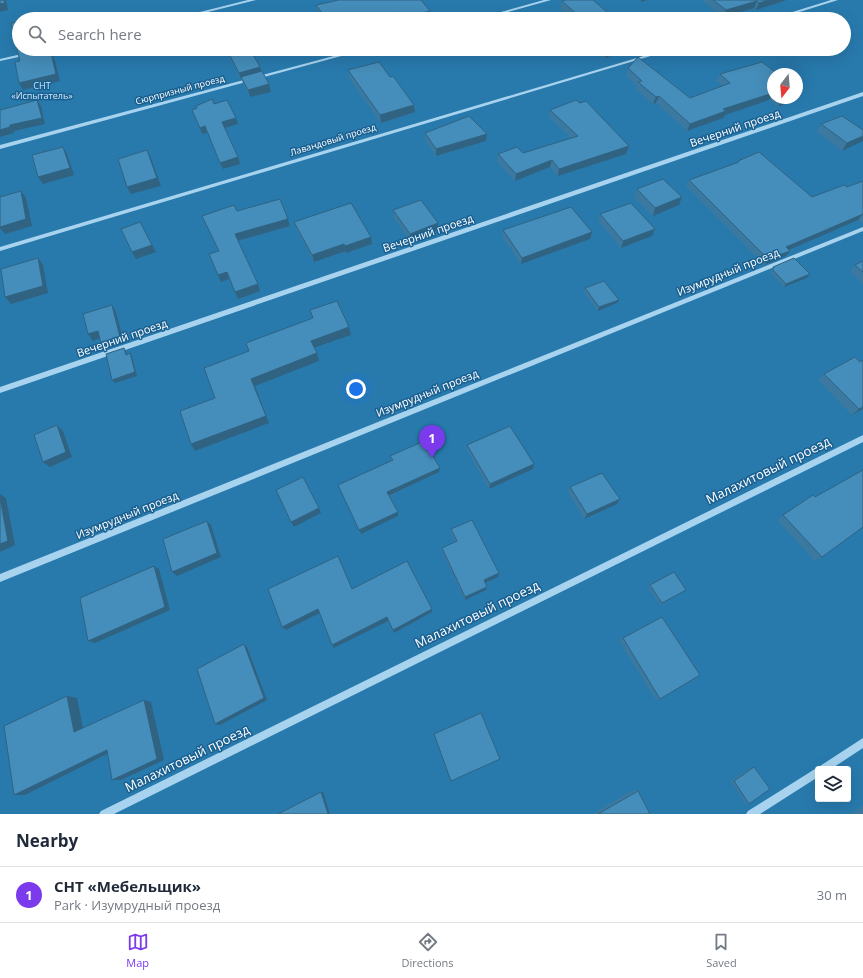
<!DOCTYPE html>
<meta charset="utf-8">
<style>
:root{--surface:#fff;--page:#f6f6f7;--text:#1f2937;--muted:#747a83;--line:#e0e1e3;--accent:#7c3aed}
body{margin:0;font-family:"Open Sans",sans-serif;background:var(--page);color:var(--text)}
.controls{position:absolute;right:12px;bottom:12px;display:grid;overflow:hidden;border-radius:4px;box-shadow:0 4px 16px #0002}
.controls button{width:36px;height:36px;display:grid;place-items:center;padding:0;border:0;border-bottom:1px solid var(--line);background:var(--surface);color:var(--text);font:20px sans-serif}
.compass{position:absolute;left:767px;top:68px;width:36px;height:36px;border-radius:50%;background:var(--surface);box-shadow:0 4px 16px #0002;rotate:196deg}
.you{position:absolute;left:356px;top:389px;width:14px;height:14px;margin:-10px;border:3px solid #fff;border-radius:50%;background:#1a73e8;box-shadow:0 0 0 6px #1a73e833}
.badge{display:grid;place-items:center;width:26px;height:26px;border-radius:50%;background:var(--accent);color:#fff;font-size:13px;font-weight:700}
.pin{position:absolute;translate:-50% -33px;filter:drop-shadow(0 1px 2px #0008)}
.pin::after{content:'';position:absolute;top:21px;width:14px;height:12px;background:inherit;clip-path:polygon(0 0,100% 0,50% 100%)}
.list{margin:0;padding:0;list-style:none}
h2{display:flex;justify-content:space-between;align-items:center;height:52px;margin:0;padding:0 16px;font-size:17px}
h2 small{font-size:13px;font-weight:400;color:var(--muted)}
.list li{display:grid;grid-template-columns:26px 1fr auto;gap:12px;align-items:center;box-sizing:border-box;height:56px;padding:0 16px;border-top:1px solid var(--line)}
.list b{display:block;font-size:15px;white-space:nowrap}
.list p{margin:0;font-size:13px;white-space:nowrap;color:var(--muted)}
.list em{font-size:13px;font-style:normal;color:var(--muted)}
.icon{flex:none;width:22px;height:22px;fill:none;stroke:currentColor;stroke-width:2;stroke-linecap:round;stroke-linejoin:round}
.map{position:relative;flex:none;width:863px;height:814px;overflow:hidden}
.search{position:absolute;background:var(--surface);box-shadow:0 4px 16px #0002;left:12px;right:12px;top:12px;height:44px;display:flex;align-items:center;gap:10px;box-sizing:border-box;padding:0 14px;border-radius:22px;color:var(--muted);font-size:15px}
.sheet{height:108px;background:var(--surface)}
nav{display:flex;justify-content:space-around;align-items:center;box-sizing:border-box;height:56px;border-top:1px solid var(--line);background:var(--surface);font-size:11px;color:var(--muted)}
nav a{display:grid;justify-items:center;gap:2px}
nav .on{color:var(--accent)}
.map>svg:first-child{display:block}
.green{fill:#287aad;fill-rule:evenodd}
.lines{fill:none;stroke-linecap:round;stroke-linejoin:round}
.minor{fill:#a7d3ef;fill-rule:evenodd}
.wall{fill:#3b79a0}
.shaded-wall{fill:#306382}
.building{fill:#458dba;stroke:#306382}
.labels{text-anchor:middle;stroke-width:3;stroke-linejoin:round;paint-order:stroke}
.far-park-label{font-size:9px;fill:#cee9fb;stroke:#196091}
.far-street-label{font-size:9px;fill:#fff;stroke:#196091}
.street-label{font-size:11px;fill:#fff;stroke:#196091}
.near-street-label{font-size:13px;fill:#fff;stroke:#196091}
</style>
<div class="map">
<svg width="863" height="814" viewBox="0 0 863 814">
<rect width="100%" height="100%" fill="#196091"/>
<!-- green -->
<path class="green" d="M 0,0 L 863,0 L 863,814 L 0,814 ZM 19,19 L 844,19 L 844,49 L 19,49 ZM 773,74 L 797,74 L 797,98 L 773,98 ZM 818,769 L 848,769 L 848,799 L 818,799 Z"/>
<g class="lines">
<!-- minor -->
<g class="minor">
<path d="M 248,0 L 256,0 L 180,19 L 172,19 Z"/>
<path d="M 544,0 L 551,0 L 483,19 L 476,19 Z"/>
<path d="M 831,0 L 838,0 L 777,19 L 770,19 Z"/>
<path d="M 360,49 L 367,49 L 0,149 L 0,145 Z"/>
<path d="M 667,49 L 674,49 L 0,251 L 0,247 Z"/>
<path d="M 26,53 L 28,54 L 28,55 L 0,61 L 0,59 Z"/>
<path d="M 863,92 L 863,96 L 0,393 L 0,387 Z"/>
<path d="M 863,227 L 863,231 L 0,582 L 0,574 Z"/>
<path d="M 863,435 L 863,442 L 114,814 L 99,814 L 101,811 Z"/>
<path d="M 863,738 L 863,748 L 831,769 L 818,769 L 818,777 L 760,814 L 746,814 L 748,811 L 815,769 L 819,768 L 820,766 Z"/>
</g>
</g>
<!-- wall -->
<g class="wall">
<path d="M 339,0 L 430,16 L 417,19 L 401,19 L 399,17 L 391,19 L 323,19 L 317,10 L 316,5 Z"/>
<path d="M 701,0 L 787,0 L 756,10 L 754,8 L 723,17 Z"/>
<path d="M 562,1 L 615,19 L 572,19 L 560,9 Z"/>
<path d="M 595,49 L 631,49 L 605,58 Z"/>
<path d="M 227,50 L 260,67 L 261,71 L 269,84 L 271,92 L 250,97 L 243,84 L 242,79 L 241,79 L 229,56 Z"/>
<path d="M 628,68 L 690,98 L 723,86 L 717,81 L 720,74 L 773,74 L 773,98 L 797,98 L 802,92 L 798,99 L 778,107 L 769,100 L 725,115 L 723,118 L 687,131 L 656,103 L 653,104 L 636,89 L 637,86 L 626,76 Z"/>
<path d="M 348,70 L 390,77 L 414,105 L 415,112 L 381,123 L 349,78 Z"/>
<path d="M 214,104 L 238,124 L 225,128 L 238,157 L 240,164 L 223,169 L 207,133 L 202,134 L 192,110 Z"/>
<path d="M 550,110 L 629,146 L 626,154 L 558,176 L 550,167 L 515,181 L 497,162 L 498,154 L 523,153 L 571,138 L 549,117 Z"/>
<path d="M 821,124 L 863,130 L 863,141 L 842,151 L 817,132 Z"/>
<path d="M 425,133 L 487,134 L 486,141 L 436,156 L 425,140 Z"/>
<path d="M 738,161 L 812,197 L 847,187 L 863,181 L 863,224 L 858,220 L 789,250 L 790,251 L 786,256 L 765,265 L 686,186 L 689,180 L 737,163 Z"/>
<path d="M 637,189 L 679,205 L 653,216 L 634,197 Z"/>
<path d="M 393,210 L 438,230 L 410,241 L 394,218 Z"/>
<path d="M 237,211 L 290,226 L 238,241 L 260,291 L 238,299 L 229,279 L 221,282 L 219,251 L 202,216 Z"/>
<path d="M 600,214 L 652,236 L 621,248 L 598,221 Z"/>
<path d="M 294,222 L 371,237 L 372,244 L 346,253 L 346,251 L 314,262 L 296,229 Z"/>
<path d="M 503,230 L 590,239 L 521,264 L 502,237 Z"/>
<path d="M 863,261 L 863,284 L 850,272 L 855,265 Z"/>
<path d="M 773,267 L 807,278 L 784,287 L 770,272 Z"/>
<path d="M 585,288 L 617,303 L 598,311 L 584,292 Z"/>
<path d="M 863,360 L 863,409 L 852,415 L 818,380 L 824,374 Z"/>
<path d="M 467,445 L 533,469 L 489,489 L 467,450 Z"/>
<path d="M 390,456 L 439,472 L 390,496 L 398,512 L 398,516 L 361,534 L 340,490 L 338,485 L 391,461 Z"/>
<path d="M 570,487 L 620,499 L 617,504 L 584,519 L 568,492 Z"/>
<path d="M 813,495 L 822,557 L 815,561 L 777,520 Z"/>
<path d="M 451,529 L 498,577 L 485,583 L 487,587 L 486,590 L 465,600 L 442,552 L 442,548 L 455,542 L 451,533 Z"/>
<path d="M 650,585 L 686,590 L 660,605 L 648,587 Z"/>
<path d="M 352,589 L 432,609 L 432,612 L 394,633 L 388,621 L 334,648 L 332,645 L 319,614 L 286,630 L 282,627 Z"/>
<path d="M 623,638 L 660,699 L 656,700 L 619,641 Z"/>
<path d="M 751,767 L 754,767 L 749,804 L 746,804 L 731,781 Z"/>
<path d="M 633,790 L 638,791 L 650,814 L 593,814 Z"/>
<path d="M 863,805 L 863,814 L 850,814 Z"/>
</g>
<!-- shaded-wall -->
<g class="shaded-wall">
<path d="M 4,0 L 6,0 L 8,10 L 0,12 L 0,4 Z"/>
<path d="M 641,0 L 648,0 L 641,2 Z"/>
<path d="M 768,0 L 787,0 L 756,10 L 759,3 Z"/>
<path d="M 757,1 L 754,8 L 723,17 L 726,10 Z"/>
<path d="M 430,11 L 430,16 L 417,19 L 403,19 L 403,18 Z"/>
<path d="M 399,12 L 399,17 L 391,19 L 375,19 Z"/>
<path d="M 19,44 L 19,49 L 40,49 L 20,53 L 16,45 Z"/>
<path d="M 47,49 L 48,49 L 49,51 L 52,62 L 48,54 Z"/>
<path d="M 609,49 L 631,49 L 605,58 L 606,50 Z"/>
<path d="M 51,53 L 55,61 L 60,81 L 23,90 L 19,83 Z"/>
<path d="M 260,67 L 262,74 L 241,77 L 242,79 L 241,79 L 239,73 Z"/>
<path d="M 269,84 L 271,92 L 250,97 L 248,90 Z"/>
<path d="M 802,92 L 798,99 L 778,107 L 782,100 L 786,98 L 797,98 L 797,94 Z"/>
<path d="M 773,93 L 769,100 L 725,115 L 723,118 L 687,131 L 690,124 L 723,109 Z"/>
<path d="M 659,96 L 656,103 L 653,104 L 656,97 Z"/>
<path d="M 37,100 L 41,106 L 45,124 L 14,131 L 14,133 L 0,137 L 0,130 L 10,125 Z"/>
<path d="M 414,105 L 415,112 L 381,123 L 380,115 Z"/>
<path d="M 236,118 L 238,124 L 224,128 L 222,122 Z"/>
<path d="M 205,126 L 207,133 L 202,134 L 200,128 Z"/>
<path d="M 487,134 L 486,141 L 436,156 L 436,149 Z"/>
<path d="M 863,136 L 863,141 L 842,151 L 847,143 Z"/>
<path d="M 629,146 L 626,154 L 558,176 L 559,169 Z"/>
<path d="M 63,147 L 67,154 L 74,175 L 43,184 L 38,177 Z"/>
<path d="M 147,150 L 151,158 L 161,186 L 131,194 L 127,187 Z"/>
<path d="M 238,157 L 240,164 L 223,169 L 220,163 Z"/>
<path d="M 552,160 L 550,167 L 515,181 L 516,174 Z"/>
<path d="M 21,191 L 26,198 L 32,226 L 5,234 L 0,228 L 0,227 Z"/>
<path d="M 682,197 L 679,205 L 653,216 L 655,208 Z"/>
<path d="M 863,214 L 858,220 L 782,253 L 786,247 Z"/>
<path d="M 288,219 L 290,226 L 237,241 L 235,234 Z"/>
<path d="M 438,223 L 438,230 L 410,241 L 410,234 Z"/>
<path d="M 144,229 L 156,252 L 136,259 L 132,252 Z"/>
<path d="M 655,229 L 652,236 L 621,248 L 623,241 Z"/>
<path d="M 592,232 L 590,239 L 521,264 L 522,258 Z"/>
<path d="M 371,237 L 372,244 L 346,253 L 345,246 Z"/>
<path d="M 344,244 L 346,251 L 314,262 L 312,255 Z"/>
<path d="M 790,251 L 786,256 L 765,265 L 768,259 Z"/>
<path d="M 38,258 L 43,265 L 48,293 L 11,304 L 5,297 Z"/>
<path d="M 227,272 L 229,279 L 221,282 L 218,275 Z"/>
<path d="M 810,274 L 807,278 L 784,287 L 786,284 Z"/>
<path d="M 258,284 L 260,291 L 238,299 L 235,292 Z"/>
<path d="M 619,300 L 617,303 L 598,311 L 599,307 Z"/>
<path d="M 112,305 L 116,312 L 124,343 L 106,349 L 101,343 Z"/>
<path d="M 349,327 L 351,335 L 313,348 L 311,341 Z"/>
<path d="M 98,331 L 103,337 L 93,341 L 88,334 Z"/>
<path d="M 124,348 L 126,351 L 128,358 L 126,355 Z"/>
<path d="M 130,353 L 132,357 L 137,376 L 115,383 L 112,380 Z"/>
<path d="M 317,353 L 319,361 L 255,386 L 269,423 L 195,451 L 191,444 L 251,379 Z"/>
<path d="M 863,407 L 863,409 L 852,415 L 859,409 Z"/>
<path d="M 57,425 L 63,431 L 72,457 L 50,467 L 43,462 Z"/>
<path d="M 534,464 L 533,469 L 489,489 L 490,484 Z"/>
<path d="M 440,468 L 439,472 L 388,496 L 387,492 Z"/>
<path d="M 0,494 L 6,498 L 15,545 L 0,552 Z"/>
<path d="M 620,499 L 617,504 L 584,519 L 587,514 Z"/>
<path d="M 319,508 L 321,513 L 294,527 L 291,522 Z"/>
<path d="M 398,512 L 398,516 L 361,534 L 359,530 Z"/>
<path d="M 207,521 L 211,525 L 221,557 L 177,576 L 172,572 Z"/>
<path d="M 154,566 L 159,569 L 170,610 L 95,643 L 88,641 Z"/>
<path d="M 499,573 L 498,577 L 483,584 L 484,580 Z"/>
<path d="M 487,587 L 486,590 L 465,600 L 465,597 Z"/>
<path d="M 318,609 L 320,613 L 286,630 L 282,627 Z"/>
<path d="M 432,609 L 432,612 L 394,633 L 393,630 Z"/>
<path d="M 387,617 L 388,621 L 334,648 L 332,645 Z"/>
<path d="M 244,644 L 247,647 L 267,700 L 220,725 L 215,724 Z"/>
<path d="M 67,696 L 77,698 L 84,733 L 74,732 Z"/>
<path d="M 144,700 L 151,702 L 164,760 L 121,780 L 112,780 Z"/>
<path d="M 107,750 L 115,750 L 25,795 L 14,795 Z"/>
<path d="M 321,792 L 323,792 L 330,814 L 328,814 Z"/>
</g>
<!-- building -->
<g class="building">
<path d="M 0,0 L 4,0 L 5,3 L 0,4 Z"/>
<path d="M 339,0 L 421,0 L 430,11 L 403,18 L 399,12 L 375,19 L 326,19 L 316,5 Z"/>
<path d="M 565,0 L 593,0 L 615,19 L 582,19 L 562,1 Z"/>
<path d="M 713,0 L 768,0 L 759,3 L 757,1 L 726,10 Z"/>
<path d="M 647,16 L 651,19 L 637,19 Z"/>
<path d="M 38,17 L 38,19 L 30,19 Z"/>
<path d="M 19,22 L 19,44 L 16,45 L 11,23 Z"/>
<path d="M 20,49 L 47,49 L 48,54 L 51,53 L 56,74 L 19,83 L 15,62 L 20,61 L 17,50 Z"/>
<path d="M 230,49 L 250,49 L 260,67 L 239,73 L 227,50 Z"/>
<path d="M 638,57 L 690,98 L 730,83 L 720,74 L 762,62 L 778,74 L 773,74 L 773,93 L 723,109 L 726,111 L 690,124 L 659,96 L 656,97 L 638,82 L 642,81 L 628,68 Z"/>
<path d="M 379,62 L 390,77 L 393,76 L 414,105 L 380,115 L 348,70 Z"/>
<path d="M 262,71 L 269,84 L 248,90 L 241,77 Z"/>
<path d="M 797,88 L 802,92 L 797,94 Z"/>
<path d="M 780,98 L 786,98 L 782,100 Z"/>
<path d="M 212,99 L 214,104 L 227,100 L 236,118 L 222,122 L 238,157 L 220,163 L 205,126 L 200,128 L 192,110 L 197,108 L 196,106 Z"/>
<path d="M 37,100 L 42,118 L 10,125 L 10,127 L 0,130 L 0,110 Z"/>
<path d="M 576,100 L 580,103 L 586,101 L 629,146 L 559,169 L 552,160 L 516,174 L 498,154 L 517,147 L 523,153 L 578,136 L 550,110 Z"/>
<path d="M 469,116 L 487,134 L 436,149 L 425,133 Z"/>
<path d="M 842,116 L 863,130 L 863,136 L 847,143 L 821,124 Z"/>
<path d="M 63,147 L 70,168 L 38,177 L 32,155 Z"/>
<path d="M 147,150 L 157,178 L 127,187 L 118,159 Z"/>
<path d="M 759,152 L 812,197 L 844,185 L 847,187 L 863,181 L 863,214 L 786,247 L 790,251 L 768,259 L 689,180 L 739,162 L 738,161 Z"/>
<path d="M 663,179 L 682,197 L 655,208 L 637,189 Z"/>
<path d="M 21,191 L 26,219 L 0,227 L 0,197 Z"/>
<path d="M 280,199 L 288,219 L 235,234 L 258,284 L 235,292 L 227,272 L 218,275 L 209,254 L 219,251 L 202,216 L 234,205 L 237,211 Z"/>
<path d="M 421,200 L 438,223 L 410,234 L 393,210 Z"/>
<path d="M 351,203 L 371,237 L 345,246 L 344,244 L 312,255 L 294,222 Z"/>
<path d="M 631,203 L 655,229 L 623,241 L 600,214 Z"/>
<path d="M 571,207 L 592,232 L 522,258 L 503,230 Z"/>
<path d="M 140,222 L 152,245 L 132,252 L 121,229 Z"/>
<path d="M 38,258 L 43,286 L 5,297 L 1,269 Z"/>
<path d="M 794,258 L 810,274 L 786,284 L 772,269 L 774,268 L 773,267 Z"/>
<path d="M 863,261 L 863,272 L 855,265 Z"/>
<path d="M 604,281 L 619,300 L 599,307 L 585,288 Z"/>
<path d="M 337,301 L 349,327 L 311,341 L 317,353 L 251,379 L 266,416 L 191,444 L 180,411 L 215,398 L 204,368 L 249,351 L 246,343 L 313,318 L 310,310 Z"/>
<path d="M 112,305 L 120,337 L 101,343 L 98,331 L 88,334 L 83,314 Z"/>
<path d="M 124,348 L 126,355 L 130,353 L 135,372 L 112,380 L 106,354 Z"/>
<path d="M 855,357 L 860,362 L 863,360 L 863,407 L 859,409 L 824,374 Z"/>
<path d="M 57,425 L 66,452 L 43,462 L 34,435 Z"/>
<path d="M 510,426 L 534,464 L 490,484 L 467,445 Z"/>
<path d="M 424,441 L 440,468 L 387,492 L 398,512 L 359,530 L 338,485 L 393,460 L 390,456 Z"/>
<path d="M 863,470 L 863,527 L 822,557 L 783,515 L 813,495 L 815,497 Z"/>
<path d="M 602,473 L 620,499 L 587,514 L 570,487 Z"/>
<path d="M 303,477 L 319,508 L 291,522 L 276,490 Z"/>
<path d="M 0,498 L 8,541 L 0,544 Z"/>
<path d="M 472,520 L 499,573 L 484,580 L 487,587 L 465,597 L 442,548 L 457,541 L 451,529 Z"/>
<path d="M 207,521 L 217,553 L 172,572 L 163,539 Z"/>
<path d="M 338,556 L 352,589 L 407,561 L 432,609 L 393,630 L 387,617 L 332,645 L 318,609 L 282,627 L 268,589 Z"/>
<path d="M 154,566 L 165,607 L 88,641 L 80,598 Z"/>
<path d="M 674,572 L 686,590 L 662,603 L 650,585 Z"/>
<path d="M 662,617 L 700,675 L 660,699 L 623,638 Z"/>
<path d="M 244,644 L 264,698 L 215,724 L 197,669 Z"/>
<path d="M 67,696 L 74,732 L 144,700 L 157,759 L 112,780 L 107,750 L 14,795 L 4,726 Z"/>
<path d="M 481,713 L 500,759 L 451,781 L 434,734 Z"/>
<path d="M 754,767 L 770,789 L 749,804 L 734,781 Z"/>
<path d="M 638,791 L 650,814 L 598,814 Z"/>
<path d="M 321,792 L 328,814 L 278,814 Z"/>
</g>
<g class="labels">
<!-- far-park labels -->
<g class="far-park-label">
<text x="42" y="89">СНТ<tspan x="42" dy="10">«Испытатель»</tspan></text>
</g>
<!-- far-street labels -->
<g class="far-street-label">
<text transform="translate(180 90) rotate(-15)" y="3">Сюрпризный проезд</text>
<text transform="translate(333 140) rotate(-17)" y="3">Лавандовый проезд</text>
</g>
<!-- street labels -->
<g class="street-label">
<text transform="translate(735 128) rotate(-19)" y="4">Вечерний проезд</text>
<text transform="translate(428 233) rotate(-19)" y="4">Вечерний проезд</text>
<text transform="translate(728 272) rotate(-22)" y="4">Изумрудный проезд</text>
<text transform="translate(122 338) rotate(-19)" y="4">Вечерний проезд</text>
<text transform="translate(427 393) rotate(-22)" y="4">Изумрудный проезд</text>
<text transform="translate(127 515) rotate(-22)" y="4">Изумрудный проезд</text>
</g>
<!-- near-street labels -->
<g class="near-street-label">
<text transform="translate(768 470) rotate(-26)" y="5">Малахитовый проезд</text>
<text transform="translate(477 614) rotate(-26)" y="5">Малахитовый проезд</text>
<text transform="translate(187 758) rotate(-26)" y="5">Малахитовый проезд</text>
</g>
</g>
</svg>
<div class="controls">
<button><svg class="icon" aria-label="layers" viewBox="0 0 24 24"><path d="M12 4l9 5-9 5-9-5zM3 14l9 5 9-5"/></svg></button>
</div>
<svg class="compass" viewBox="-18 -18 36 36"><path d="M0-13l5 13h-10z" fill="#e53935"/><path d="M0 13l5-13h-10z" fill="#747a83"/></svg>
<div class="you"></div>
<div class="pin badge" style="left:432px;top:458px">1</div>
<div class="search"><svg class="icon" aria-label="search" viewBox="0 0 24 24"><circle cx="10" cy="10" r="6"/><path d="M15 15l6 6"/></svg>Search here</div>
</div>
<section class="sheet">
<h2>Nearby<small></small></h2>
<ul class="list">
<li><span class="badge">1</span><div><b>СНТ «Мебельщик»</b><p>Park · Изумрудный проезд</p></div><em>30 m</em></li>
</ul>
</section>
<nav>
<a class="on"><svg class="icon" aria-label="map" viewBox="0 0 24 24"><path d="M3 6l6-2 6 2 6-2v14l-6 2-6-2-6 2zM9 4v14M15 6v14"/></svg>Map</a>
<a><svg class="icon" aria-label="directions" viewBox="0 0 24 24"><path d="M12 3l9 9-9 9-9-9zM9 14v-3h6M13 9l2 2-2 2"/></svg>Directions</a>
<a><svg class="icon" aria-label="saved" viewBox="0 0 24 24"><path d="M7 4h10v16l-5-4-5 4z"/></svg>Saved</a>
</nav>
